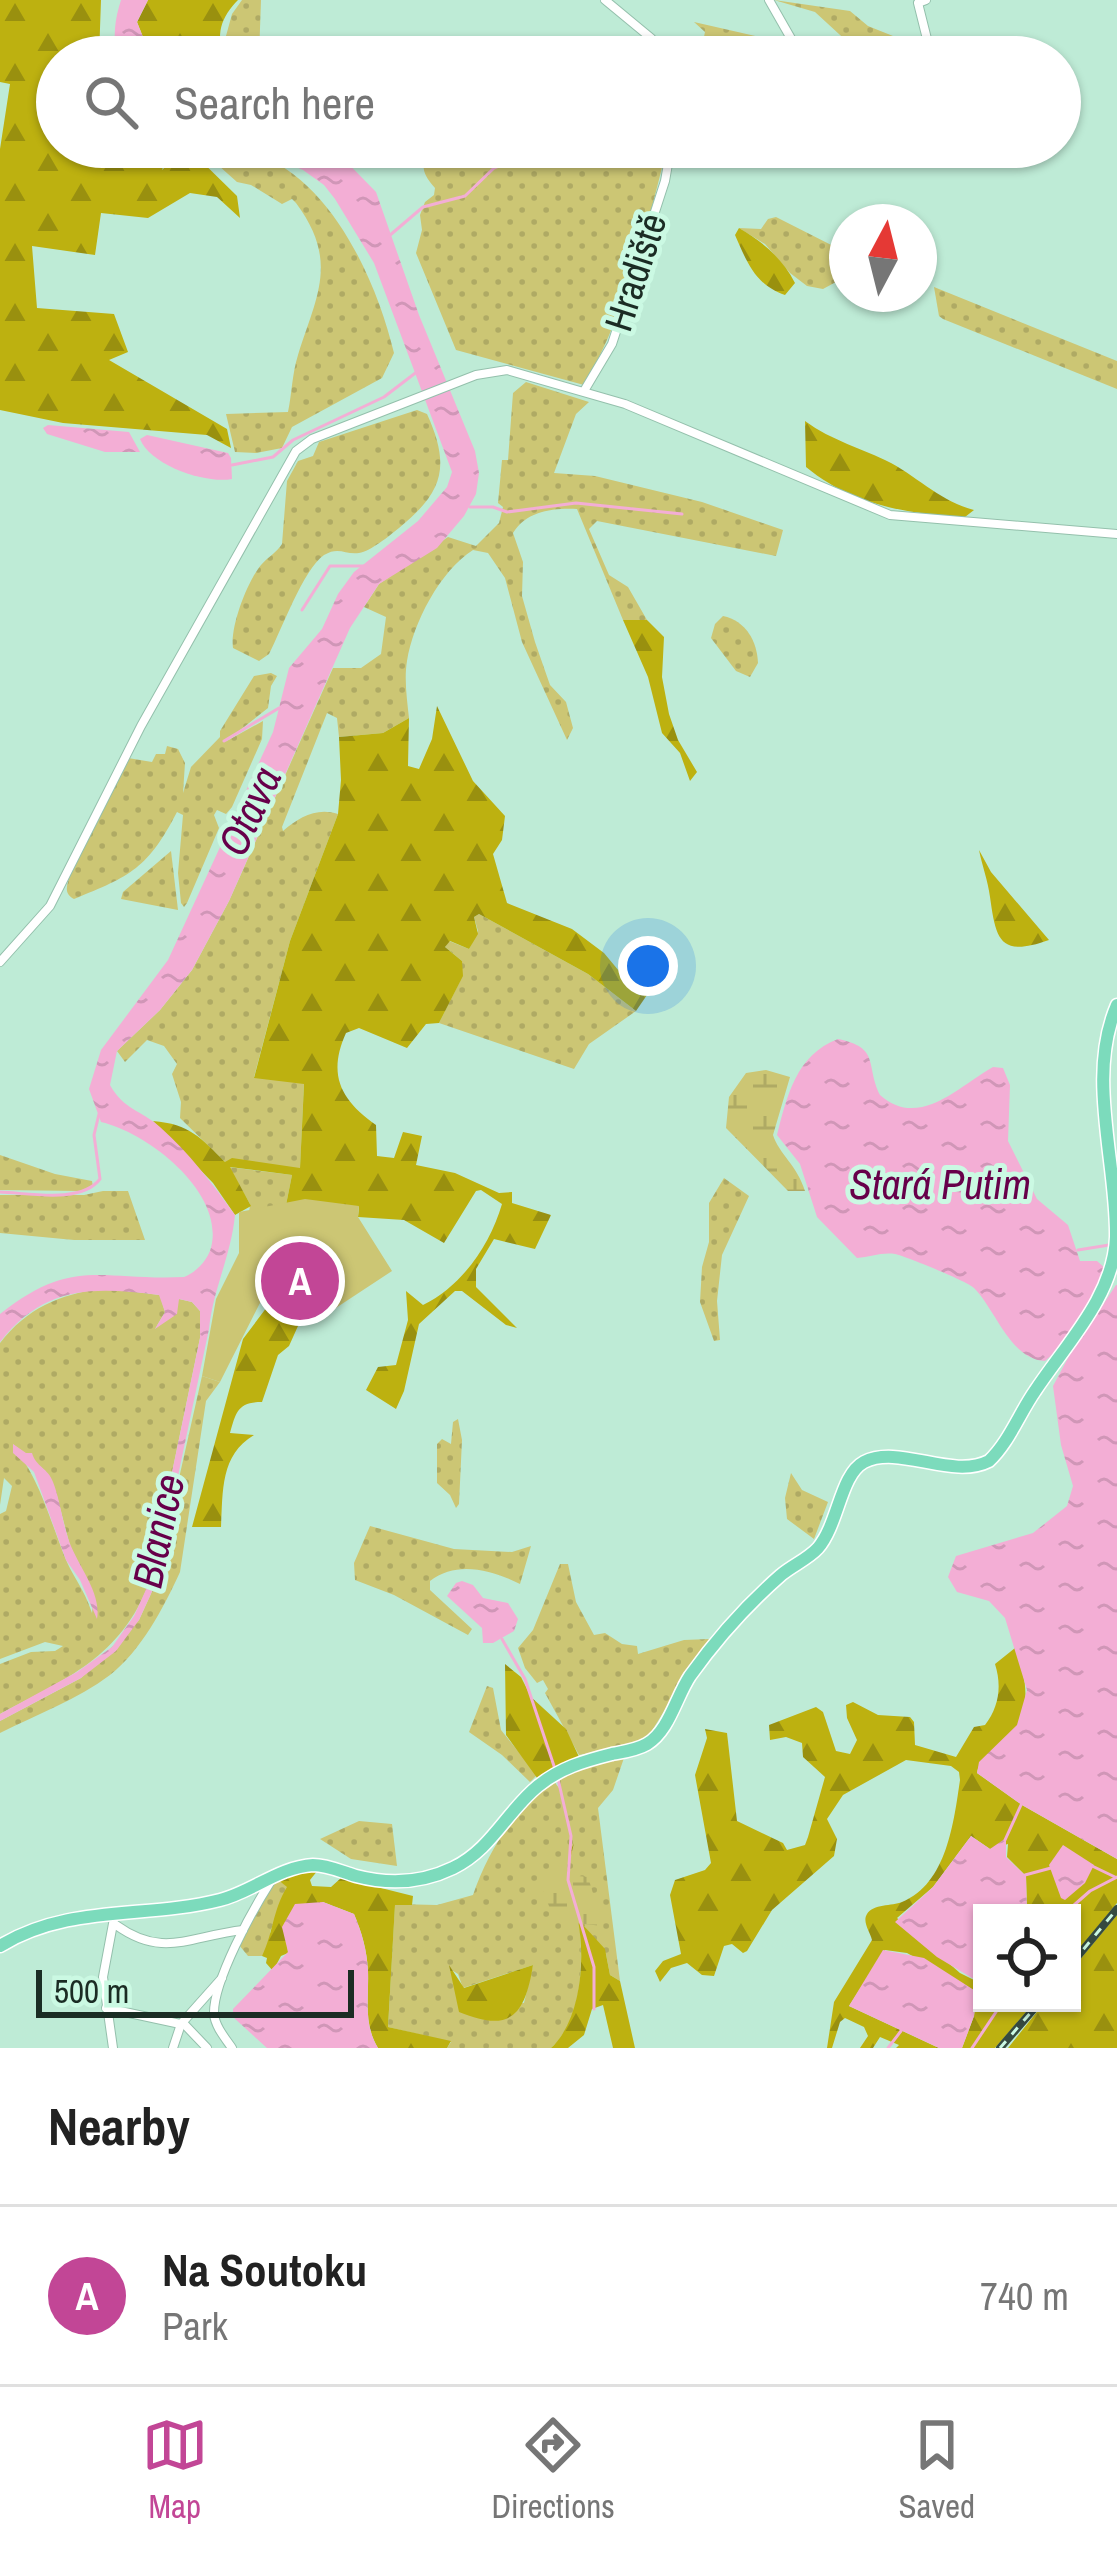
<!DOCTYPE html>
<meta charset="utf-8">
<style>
:root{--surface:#fff;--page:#f6f6f6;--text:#222;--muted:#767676;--line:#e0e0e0;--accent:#c24696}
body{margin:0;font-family:"Archivo Narrow",sans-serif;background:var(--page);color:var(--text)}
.controls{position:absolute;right:36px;bottom:36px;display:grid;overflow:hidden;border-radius:0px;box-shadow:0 3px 9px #0004}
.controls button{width:108px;height:108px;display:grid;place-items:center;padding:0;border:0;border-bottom:3px solid var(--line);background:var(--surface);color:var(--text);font:60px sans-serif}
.compass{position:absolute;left:829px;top:204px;width:108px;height:108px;border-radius:50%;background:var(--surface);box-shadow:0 3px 9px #0004;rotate:7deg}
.scale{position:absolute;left:36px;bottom:30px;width:318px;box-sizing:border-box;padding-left:12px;border:6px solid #1b2c24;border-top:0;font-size:33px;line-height:42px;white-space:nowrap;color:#1b2c24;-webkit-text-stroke:9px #cbf9e3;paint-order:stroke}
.you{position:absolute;left:648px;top:966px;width:42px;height:42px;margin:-30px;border:9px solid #fff;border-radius:50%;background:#1a73e8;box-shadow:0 0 0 18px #1a73e833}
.badge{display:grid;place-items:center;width:78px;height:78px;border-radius:50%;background:var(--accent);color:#fff;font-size:39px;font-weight:700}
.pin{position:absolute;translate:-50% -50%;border:6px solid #fff;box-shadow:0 3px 12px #0006}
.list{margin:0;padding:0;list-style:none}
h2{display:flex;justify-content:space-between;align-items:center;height:156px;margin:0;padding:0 48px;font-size:51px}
h2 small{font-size:39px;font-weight:400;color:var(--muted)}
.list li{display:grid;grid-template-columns:78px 1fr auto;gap:36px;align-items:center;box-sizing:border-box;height:180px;padding:0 48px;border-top:3px solid var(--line)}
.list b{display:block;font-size:45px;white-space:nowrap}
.list p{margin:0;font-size:39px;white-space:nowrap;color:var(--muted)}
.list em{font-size:39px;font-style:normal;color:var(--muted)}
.icon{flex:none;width:66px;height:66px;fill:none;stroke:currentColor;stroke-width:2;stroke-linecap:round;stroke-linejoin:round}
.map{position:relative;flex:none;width:1117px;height:2048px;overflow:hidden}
.search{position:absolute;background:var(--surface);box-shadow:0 3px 9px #0004;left:36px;right:36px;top:36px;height:132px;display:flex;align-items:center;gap:30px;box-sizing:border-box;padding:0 42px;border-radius:66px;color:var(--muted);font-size:45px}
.sheet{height:336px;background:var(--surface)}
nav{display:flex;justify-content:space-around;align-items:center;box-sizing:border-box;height:168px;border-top:3px solid var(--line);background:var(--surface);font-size:33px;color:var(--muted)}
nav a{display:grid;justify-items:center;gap:6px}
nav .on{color:var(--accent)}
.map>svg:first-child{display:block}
.grass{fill:url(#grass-dots);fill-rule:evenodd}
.forest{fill:url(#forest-firs)}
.wetland{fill:url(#wetland-marsh)}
.green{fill:#ccc674}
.water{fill:url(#water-ripples)}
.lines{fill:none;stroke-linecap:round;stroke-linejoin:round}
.stream{stroke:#f3aed5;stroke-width:3}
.minor-casing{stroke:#94c0ac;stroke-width:10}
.major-casing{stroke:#fff;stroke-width:15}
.minor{stroke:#fff;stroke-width:8}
.major{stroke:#7cdbbc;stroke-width:12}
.rail-casing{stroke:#354a40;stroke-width:8}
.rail{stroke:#cbf9e3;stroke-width:3;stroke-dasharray:9;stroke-linecap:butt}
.labels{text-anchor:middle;stroke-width:10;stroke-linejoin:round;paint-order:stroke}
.street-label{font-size:39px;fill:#1b2c24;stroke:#cbf9e3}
.water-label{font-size:42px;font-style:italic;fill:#67004a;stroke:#cbf9e3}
</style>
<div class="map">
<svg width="1117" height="2048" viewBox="0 0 1117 2048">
<defs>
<pattern id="grass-dots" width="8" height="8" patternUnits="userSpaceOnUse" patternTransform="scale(3)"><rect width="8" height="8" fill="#ccc674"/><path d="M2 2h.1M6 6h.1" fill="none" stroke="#afaa64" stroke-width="1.8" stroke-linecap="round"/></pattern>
<pattern id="forest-firs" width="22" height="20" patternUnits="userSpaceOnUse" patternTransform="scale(3)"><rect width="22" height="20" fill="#bdb110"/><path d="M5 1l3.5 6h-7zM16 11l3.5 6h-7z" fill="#99900f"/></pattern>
<pattern id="wetland-marsh" width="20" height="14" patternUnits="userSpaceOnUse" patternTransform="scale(3)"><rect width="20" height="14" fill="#ccc674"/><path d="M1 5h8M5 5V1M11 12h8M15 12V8" fill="none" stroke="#afaa64"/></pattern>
<pattern id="water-ripples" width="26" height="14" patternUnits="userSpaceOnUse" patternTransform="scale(3)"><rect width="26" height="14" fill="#f3aed5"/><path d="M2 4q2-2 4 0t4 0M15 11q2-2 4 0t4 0" fill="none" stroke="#d096b7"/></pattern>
</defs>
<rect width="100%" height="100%" fill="#beebd6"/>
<!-- grass -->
<g class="grass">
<path d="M 242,0 L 261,0 L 259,57 L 246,57 L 223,47 L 232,14 Z"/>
<path d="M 774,0 L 850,11 L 868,26 L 893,36 L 899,57 L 888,57 L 880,48 L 880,57 L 864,57 L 815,12 Z"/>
<path d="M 694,22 L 781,42 L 781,57 L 715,57 L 702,46 L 705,32 Z"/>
<path d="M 217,147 C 317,147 374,270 394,353 L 382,378 L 292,427 L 282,448 L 256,453 L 235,452 L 226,414 L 288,412 C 292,393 292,374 298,355 C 317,295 339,261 296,203 L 292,199 L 282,204 L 251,185 L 237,182 L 209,157 Z"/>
<path d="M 429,147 L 667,147 C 648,226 625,315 584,385 L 456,350 L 416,253 L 422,230 L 420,215 L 425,202 L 434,195 L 435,188 C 421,172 421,166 429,147 Z"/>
<path d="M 776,217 L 847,253 L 847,276 L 823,289 L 807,286 L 790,273 L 765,244 L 739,228 L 761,229 L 768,219 Z"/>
<path d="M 934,287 L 1117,361 L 1117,389 L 943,319 L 939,316 Z"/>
<path d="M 526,382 L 589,402 L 576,414 L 554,473 L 595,476 L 702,502 L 783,530 L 776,556 L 597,521 L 589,529 L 609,575 L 628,587 L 647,620 L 623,620 L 577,509 C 552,508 527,511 513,533 L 523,562 L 522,596 L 535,642 L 550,685 L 566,702 L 573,728 L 567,740 L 522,642 L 505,578 L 488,553 L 473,550 C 440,571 413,623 407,661 C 404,679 407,700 409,718 L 383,733 L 339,737 L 337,718 L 327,713 L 282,827 L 283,831 C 299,817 317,807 338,814 L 290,941 L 254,1077 L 304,1083 L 300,1169 L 225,1162 L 180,1118 L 181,1102 L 172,1074 L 177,1064 L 164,1046 L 147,1040 L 125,1062 L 117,1051 L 160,1010 L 192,970 L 229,901 L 333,668 L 361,668 L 381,654 L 386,617 L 364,607 L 379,584 L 448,537 L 476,546 L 499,523 L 503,507 L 498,503 L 502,460 L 508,460 L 513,393 Z"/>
<path d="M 417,410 L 427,414 C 451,467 443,492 399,528 C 389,536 371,551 359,553 C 345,555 339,546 324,555 C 303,570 282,629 269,654 L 259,661 L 233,648 C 230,627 247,582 261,565 C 268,557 276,553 282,544 L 287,481 L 298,461 L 313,456 L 319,442 Z"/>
<path d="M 723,616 C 746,621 757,641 758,663 L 750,677 L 736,671 L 711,638 L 715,624 Z"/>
<path d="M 271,673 L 277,676 L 271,686 L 268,708 L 225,742 L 263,721 L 262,739 L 232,807 L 226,814 L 217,810 L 214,815 L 219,828 L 187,903 L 184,907 L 181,903 L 178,873 L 183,815 L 177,812 C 148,868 131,876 74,899 C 62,893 68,883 71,873 L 128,758 L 152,762 L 156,754 L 165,754 L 167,746 L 178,749 L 185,763 L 183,793 L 191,767 L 220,737 L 220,731 L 254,676 Z"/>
<path d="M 171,851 L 178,910 L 121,899 L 123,892 Z"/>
<path d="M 479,914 L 588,974 L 636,1011 L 589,1044 L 574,1069 L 439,1023 L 460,981 L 462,961 L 445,947 L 449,941 L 469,949 L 478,931 L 474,917 Z"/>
<path d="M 0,1155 L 55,1174 L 92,1181 L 93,1187 L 80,1191 L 0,1190 Z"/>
<path d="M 229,1167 L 292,1175 L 286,1205 L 247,1231 L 250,1204 Z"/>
<path d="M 724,1178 L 749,1196 L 722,1255 L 717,1301 L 720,1340 L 714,1341 L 700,1302 L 702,1267 L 709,1242 L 709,1203 Z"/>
<path d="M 103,1191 L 128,1191 L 145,1240 L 74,1240 L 0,1233 L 0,1195 L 84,1195 Z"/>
<path d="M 102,1288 L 160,1295 L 165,1312 L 155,1329 L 179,1299 L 192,1302 L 200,1311 L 200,1338 L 149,1583 C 121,1657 66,1679 0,1714 L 0,1664 L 31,1652 L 55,1651 L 63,1646 L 45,1642 L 0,1659 L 0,1514 L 6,1511 L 12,1486 L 4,1478 L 0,1505 L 0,1343 C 27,1308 59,1295 102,1288 ZM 13,1444 L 45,1471 L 57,1496 L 70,1546 L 94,1595 L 92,1613 C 84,1588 72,1576 64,1555 C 47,1511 41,1484 13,1444 Z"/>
<path d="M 202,1376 L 220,1382 L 206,1401 L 180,1572 C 164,1607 141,1651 110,1675 C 78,1699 36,1715 0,1733 L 0,1721 L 81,1678 L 139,1620 L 155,1585 Z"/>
<path d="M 458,1419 L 462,1440 L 459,1504 L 456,1508 L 450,1495 L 437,1483 L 437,1444 L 442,1439 L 451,1444 L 453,1422 Z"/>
<path d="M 791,1473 L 802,1490 L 828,1502 L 814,1539 L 787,1519 L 785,1498 Z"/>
<path d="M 370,1526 L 454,1549 L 512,1552 L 531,1546 L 520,1584 C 492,1570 457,1560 430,1581 L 430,1590 L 472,1629 L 468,1635 L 394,1595 L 355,1580 L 354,1563 Z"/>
<path d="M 560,1564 L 568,1564 L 576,1602 L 594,1635 L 605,1633 L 622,1644 L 637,1646 L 638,1654 L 684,1640 L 709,1639 L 648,1737 L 630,1746 L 579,1755 L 545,1693 L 548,1689 L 543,1680 L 537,1683 L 525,1668 L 518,1648 L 533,1630 Z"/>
<path d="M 487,1686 L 493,1688 L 501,1730 L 537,1775 L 530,1782 L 502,1755 L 469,1732 Z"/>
<path d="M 625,1755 L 613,1790 L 598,1808 L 620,1981 L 610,1975 L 606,1954 L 584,1926 L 578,1911 C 583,1955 586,2015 551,2048 L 447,2048 L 451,2042 L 388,2027 L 395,1904 L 437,1905 L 473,1895 C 489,1849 514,1811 553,1780 L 562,1792 L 557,1779 L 567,1772 ZM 533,1965 L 524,2003 L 459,1998 L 450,1969 L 458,1974 L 463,1988 Z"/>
<path d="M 359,1821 L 392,1824 L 397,1866 L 351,1859 L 320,1839 Z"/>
<path d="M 277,1879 L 288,1887 L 270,1932 L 271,1944 L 262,1956 L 248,1956 L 239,1945 L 265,1892 Z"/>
</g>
<!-- forest -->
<g class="forest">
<path d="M 0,0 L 101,0 L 99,57 L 57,57 L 57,147 L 170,147 L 162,170 L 187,147 L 237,196 L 240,218 L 217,197 L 190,193 L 148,218 L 101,213 L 95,255 L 32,246 L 37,308 L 114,314 L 128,352 L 109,360 L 227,429 L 231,448 L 207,435 L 63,423 L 0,410 L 0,149 L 10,84 L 0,82 Z"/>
<path d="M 148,0 L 238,0 C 222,16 213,37 227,57 L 151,57 L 137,22 Z"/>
<path d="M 739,228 C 763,242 782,258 795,283 L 785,295 C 755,285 747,262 735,235 Z"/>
<path d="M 805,421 C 832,441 862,448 891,463 C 920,479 942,502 974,510 L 965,517 C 907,514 852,505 806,467 Z"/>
<path d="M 623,620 L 647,620 L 664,637 L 662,677 L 669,714 L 678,740 L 697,772 L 690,781 L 680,753 L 662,733 L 648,677 Z"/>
<path d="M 437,706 L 473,781 L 505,816 L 502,840 L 493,854 L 507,903 L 572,929 L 604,953 L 639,995 L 647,995 L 636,1011 L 588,974 L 479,914 L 474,917 L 478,934 L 469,949 L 450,941 L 445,947 L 462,961 L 463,976 L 439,1023 L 426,1024 L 407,1048 L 359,1028 L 346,1033 C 327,1075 341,1100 376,1125 L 377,1156 L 394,1158 L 403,1132 L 422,1136 L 416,1165 L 455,1173 L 499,1193 L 512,1192 L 512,1203 L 551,1215 L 535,1249 L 494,1239 L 476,1269 L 476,1287 L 517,1328 L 506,1325 L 462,1291 L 455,1291 L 419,1324 L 404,1391 L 396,1409 L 366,1390 L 378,1367 L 396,1365 L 408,1320 L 406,1291 L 423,1305 C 462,1286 490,1245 502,1204 L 481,1190 L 476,1191 L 444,1243 L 404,1220 L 358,1217 L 359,1207 L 286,1205 L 292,1175 L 230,1167 L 251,1206 L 235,1215 L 213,1183 L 153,1121 C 190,1124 201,1138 225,1162 L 232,1158 L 300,1168 L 304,1084 L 254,1078 L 290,941 L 338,814 L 341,780 L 339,737 L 383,733 L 409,718 L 408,766 L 419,769 L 432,739 Z"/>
<path d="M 979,850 L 991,872 L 1049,940 C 999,958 996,939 990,897 C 988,881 982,865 979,850 Z"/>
<path d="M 279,1291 L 284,1292 L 298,1326 L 289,1346 L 278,1355 L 262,1402 C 238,1402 236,1412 230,1433 L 254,1435 C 220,1455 223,1492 221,1527 L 192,1527 L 243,1339 Z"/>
<path d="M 1015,1648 C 1029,1684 1033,1718 1001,1745 C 989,1754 980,1758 977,1773 L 1022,1805 L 1117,1859 L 1117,1903 L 1072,1958 L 1072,1913 L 1027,1913 L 1026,1876 L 1007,1857 L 1008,1844 L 990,1849 L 971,1836 L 933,1887 L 897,1918 L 960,1973 L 982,1984 L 982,2003 L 1034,2003 L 995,2048 L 962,2048 L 974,2016 L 977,1992 L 907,1953 L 885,1950 L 849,2006 L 939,2048 L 896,2048 L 899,2045 L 880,2037 L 873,2048 L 860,2048 L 868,2036 L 864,2027 L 845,2018 L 840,2022 L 832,2048 L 827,2048 L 834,2002 L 872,1940 C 870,1932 862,1922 867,1914 C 873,1904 892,1906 902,1902 C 947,1884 954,1821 960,1780 L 959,1772 L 951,1766 L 906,1760 L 843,1795 L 827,1819 L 837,1839 L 834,1856 L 772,1910 L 747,1951 L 743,1953 L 732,1944 L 724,1946 L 714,1976 L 702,1975 L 687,1963 L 671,1968 L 660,1982 L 655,1971 L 663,1961 L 681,1954 L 670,1895 L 675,1880 L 705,1870 L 711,1863 L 695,1775 L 707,1738 L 705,1729 L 727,1733 L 737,1821 L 783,1843 L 787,1850 L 805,1845 L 808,1837 L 825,1777 L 803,1757 L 802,1743 L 786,1737 L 770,1740 L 769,1725 L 816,1707 L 823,1712 L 836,1751 L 850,1754 L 857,1740 L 847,1718 L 846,1705 L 853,1702 L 878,1715 L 910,1717 L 914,1722 L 915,1745 L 956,1757 L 974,1727 L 985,1725 C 999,1707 1002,1686 995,1664 Z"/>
<path d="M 505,1664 L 521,1677 L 531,1697 L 566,1729 L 580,1759 L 540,1782 L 506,1735 Z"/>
<path d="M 574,1843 L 567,1872 L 571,1890 L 584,1926 L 605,1949 L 610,1975 L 620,1981 L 635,2048 L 613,2048 L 603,2005 L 592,2009 L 584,2035 L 568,2048 L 551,2048 C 582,2019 586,1955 577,1916 C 571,1888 562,1870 574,1843 Z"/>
<path d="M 318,1870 L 310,1880 L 312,1886 L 331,1887 L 341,1878 L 413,1896 L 412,1905 L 395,1905 L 388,2027 L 451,2041 L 447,2048 L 378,2048 C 363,2023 369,1999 368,1971 C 367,1950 362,1933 354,1914 L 323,1902 L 287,1934 L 288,1953 L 281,1956 L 273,1971 L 266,1963 L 267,1958 L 262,1956 C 273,1934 273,1909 287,1887 L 277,1879 Z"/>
<path d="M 1117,1915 L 1117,2048 L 1008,2048 L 1044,2003 L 1072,2003 L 1072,1969 Z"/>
<path d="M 449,1965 L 464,1988 L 533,1965 C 525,2016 510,2033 459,2012 Z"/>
</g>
<!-- wetland -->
<g class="wetland">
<path d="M 766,1070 L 790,1077 L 773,1135 C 779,1154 797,1165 805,1191 L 788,1191 L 726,1128 L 729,1097 L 746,1073 Z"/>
<path d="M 548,1873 L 588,1877 L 603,1926 L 555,1921 L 541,1886 Z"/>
</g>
<!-- green -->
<path class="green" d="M 305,1199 L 359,1206 L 358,1217 L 392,1271 L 313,1323 L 265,1293 L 220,1382 L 202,1376 L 216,1299 L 239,1253 L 239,1212 Z"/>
<!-- water -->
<g class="water">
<path d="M 121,0 L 148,0 L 137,22 L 151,57 L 118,57 C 112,39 115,18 121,0 Z"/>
<path d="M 249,147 L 332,147 L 376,192 L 419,315 L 475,451 L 479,473 L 476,494 L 464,516 L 437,548 L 379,584 L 350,628 L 229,901 L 192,970 L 160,1010 L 117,1051 L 110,1085 C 124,1110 141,1110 160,1127 C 189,1153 213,1184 235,1215 C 231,1256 213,1289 209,1329 L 155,1585 L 139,1620 L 116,1651 L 81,1678 L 0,1721 L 0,1714 L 77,1672 L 112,1647 L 134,1616 L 149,1583 L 200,1338 L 200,1311 L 192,1302 L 179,1299 L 177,1314 L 155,1329 L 165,1312 L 159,1295 C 93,1287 45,1285 0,1342 L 0,1314 C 73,1256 101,1281 184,1277 C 197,1272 210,1258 212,1243 C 221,1190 148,1133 101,1122 L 89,1089 L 101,1050 L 168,960 L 273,732 L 289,668 L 322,629 L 338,594 L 354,572 L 418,521 L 447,487 L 452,472 L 374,263 L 335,199 L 324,185 L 303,170 Z"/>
<path d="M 48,425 L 129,432 L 140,452 L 105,452 L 47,434 L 43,428 Z"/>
<path d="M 147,435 L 228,453 L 231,458 L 232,479 C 206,484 151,466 140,439 Z"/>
<path d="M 838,1039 C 881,1048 865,1065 880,1095 C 919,1130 959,1086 993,1067 L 1003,1068 L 1010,1085 L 1008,1141 L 1037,1199 L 1068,1225 L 1080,1261 L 1097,1261 L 1105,1268 C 1095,1302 1072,1339 1045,1361 C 1010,1359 996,1310 974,1288 C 969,1282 905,1256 895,1254 C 882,1252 870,1257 857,1258 L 817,1217 L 800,1164 L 777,1135 C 787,1096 796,1055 838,1039 Z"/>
<path d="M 1116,1285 L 1117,1285 L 1117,1859 L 1022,1805 L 977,1773 L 979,1762 L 1017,1725 L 1027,1690 L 1005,1618 L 989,1601 L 957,1592 L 948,1577 L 956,1556 L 1033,1533 L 1067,1506 L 1073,1486 L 1061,1445 L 1053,1386 L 1069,1356 Z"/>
<path d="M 13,1444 L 26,1453 L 32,1453 C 36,1467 48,1468 53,1482 C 60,1500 62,1520 68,1538 C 76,1564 102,1592 97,1619 L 80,1580 L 66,1560 L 34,1472 L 13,1453 Z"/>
<path d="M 462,1581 L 473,1585 L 483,1598 L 508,1603 L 518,1619 L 514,1631 L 493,1643 L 483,1643 L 482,1628 L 447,1596 L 456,1583 Z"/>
<path d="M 971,1836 L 990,1849 L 1006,1838 L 1006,1857 L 1026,1876 L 1027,1913 L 982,1913 L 982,1984 L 937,1957 L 895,1922 L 933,1887 Z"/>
<path d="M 1063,1845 L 1094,1865 L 1085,1883 L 1065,1900 L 1061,1898 L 1049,1865 Z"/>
<path d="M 323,1902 L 354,1914 C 362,1933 367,1951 368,1971 C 369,1999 363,2024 378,2048 L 267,2048 L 233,2017 L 233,2009 L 288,1952 L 282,1927 L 295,1904 Z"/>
<path d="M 883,1950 L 924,1958 L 977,1992 L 974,2016 L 962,2048 L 939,2048 L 849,2006 Z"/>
</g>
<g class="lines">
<!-- stream -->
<g class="stream">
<path d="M 389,236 L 423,207 L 465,196 L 494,168 L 545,147"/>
<path d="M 232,465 L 273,457 L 293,440 L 384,397 L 418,371"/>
<path d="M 470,507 L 493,507 L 507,512 L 576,503 L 682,514"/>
<path d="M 302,610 L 330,566 L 365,566"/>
<path d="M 224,741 L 279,708"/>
<path d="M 0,1192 C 29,1193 81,1204 100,1179 L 94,1135 L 99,1114"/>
<path d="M 1078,1250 L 1109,1245"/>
<path d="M 502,1639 L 525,1679 L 555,1769"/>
<path d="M 558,1779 L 571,1836 L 568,1880 L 594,1967 L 594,2009"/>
<path d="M 1005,1840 L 1021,1805"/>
<path d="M 1090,1865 L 1115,1877"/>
<path d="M 1025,1875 L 1051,1868"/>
<path d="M 1065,1913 L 1090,1891 L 1117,1877"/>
<path d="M 888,2048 L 901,2031"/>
<path d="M 972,2048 L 1002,2003"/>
</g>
<!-- minor casing -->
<g class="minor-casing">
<g id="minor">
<path d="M 605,0 L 651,38 L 665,57"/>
<path d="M 769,0 L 793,42"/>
<path d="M 926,0 L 918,3 L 928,43"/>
<path d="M 584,391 L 612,344 L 665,181 L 671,147"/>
<path d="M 0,962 L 50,906 L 141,726 L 296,451 L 312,439 L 476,375 L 507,370 L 625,404 L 890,515 L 1117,534"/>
<path d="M 116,1925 C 163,1959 190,1936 243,1930"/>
<path d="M 106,2008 L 185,2025 L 207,2048"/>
<path d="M 113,2048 L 103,1977 L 115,1913"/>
<path d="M 173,2048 L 181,2024 L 222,1978"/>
<path d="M 232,2048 C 225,2038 215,2026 214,2014 C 213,1981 253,1909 271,1881"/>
</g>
</g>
<!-- major casing -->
<g class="major-casing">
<path id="major" d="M 0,1946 C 69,1904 145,1919 220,1900 C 252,1892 279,1867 313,1865 C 328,1865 342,1872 356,1876 C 390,1885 422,1883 453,1868 C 491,1850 507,1811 538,1786 C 560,1768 584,1761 612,1754 C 623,1752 637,1750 647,1744 C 669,1731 676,1697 690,1676 C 715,1641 749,1603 781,1575 C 793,1565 808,1559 818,1548 C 839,1523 840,1475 864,1462 C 899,1444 952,1480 989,1461 C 1009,1442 1019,1414 1035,1391 C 1066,1344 1114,1296 1116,1237 C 1117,1161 1086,1077 1117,1005"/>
</g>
<!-- minor -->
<use href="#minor" class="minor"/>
<!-- major -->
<use href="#major" class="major"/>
<!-- rail casing -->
<g class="rail-casing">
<g id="rail">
<path d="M 1072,1963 L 1117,1909"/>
<path d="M 1000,2048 L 1039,2003"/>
</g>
</g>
<!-- rail -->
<use href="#rail" class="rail"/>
</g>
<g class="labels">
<!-- street labels -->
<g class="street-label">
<text transform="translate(635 272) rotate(-72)" y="14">Hradiště</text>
</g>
<!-- water labels -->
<g class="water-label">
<text transform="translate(249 811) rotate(-65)" y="15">Otava</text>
<text x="940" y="1199">Stará Putim</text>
<text transform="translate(158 1531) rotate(-78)" y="15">Blanice</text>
</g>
</g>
</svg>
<div class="controls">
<button><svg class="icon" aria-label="locate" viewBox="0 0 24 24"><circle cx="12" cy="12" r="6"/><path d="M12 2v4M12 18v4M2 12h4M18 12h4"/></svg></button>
</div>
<svg class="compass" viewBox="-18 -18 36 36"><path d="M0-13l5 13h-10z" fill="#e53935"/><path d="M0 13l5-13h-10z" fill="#767676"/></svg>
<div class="scale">500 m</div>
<div class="you"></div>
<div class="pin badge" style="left:300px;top:1281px">A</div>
<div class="search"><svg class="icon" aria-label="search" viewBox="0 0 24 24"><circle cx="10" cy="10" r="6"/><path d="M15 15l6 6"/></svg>Search here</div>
</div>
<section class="sheet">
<h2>Nearby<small></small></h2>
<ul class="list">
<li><span class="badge">A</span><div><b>Na Soutoku</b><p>Park</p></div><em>740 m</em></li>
</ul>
</section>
<nav>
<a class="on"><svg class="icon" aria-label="map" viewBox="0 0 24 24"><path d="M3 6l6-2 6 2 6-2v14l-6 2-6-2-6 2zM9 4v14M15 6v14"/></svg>Map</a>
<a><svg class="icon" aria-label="directions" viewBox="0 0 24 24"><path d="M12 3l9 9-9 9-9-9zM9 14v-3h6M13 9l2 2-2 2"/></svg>Directions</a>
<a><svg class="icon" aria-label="saved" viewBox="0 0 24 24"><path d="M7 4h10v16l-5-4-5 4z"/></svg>Saved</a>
</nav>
